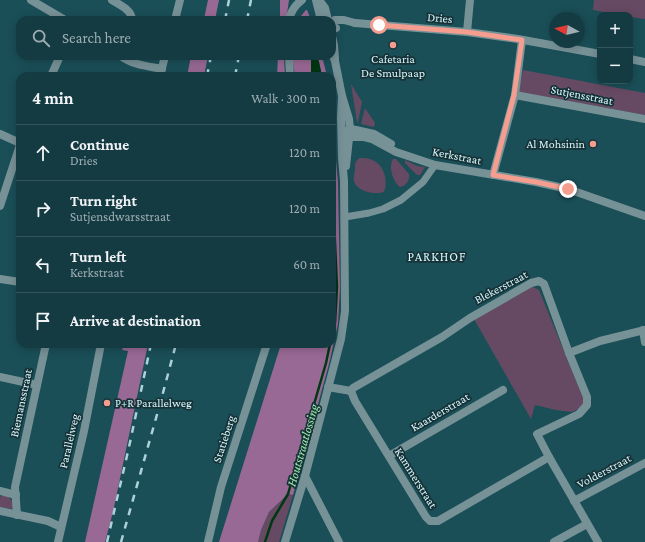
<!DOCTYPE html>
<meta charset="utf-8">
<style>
:root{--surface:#143b42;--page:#21464d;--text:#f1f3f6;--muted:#9dadb2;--line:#33555b}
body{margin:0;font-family:"Crimson Pro",serif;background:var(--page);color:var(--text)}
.controls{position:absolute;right:12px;top:12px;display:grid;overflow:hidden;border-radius:8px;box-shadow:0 2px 10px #0003}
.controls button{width:36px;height:36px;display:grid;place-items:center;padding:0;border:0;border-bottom:1px solid var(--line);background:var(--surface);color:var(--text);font:20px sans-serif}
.compass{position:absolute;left:549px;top:12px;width:36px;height:36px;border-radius:50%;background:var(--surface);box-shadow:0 2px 10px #0003;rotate:278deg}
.stop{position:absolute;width:12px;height:12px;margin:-9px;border:3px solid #f59d8f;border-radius:50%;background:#fff}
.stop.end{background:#f59d8f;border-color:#fff;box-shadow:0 1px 4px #0008}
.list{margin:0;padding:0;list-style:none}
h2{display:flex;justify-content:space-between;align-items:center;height:52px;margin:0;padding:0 16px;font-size:17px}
h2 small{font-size:13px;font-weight:400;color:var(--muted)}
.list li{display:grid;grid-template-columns:26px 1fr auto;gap:12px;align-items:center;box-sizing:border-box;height:56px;padding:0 16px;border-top:1px solid var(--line)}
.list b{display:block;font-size:15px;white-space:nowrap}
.list p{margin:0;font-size:13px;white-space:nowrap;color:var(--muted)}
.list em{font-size:13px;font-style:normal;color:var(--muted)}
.icon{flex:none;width:22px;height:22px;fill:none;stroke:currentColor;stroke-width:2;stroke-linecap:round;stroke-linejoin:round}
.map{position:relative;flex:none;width:645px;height:542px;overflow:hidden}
.search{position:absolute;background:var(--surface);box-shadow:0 2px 10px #0003;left:16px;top:16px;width:320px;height:44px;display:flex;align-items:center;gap:10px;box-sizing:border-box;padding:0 14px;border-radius:12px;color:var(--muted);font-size:15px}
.panel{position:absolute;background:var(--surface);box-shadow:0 2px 10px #0003;left:16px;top:72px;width:320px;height:276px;border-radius:12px}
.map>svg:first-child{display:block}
.green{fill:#664a63}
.forest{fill:#996995}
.water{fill:#003813}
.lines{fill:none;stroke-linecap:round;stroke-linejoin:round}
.stream{stroke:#003813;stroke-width:2.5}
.pedestrian{stroke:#779297;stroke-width:7}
.minor{stroke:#779297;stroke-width:8}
.tertiary{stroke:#779297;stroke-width:8}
.rail{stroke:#add2d9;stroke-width:2.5;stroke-dasharray:7 7;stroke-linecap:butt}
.route{stroke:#f59d8f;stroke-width:5}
.poi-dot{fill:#f59d8f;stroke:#163237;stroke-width:1.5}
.labels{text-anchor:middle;stroke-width:3.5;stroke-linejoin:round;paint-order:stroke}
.street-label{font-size:12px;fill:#d5f6fc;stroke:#163237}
.poi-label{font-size:12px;fill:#d5f6fc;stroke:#163237}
.neighbourhood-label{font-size:13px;letter-spacing:1px;fill:#d5f6fc;stroke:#163237}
.water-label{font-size:13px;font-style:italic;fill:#9fedae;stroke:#163237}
</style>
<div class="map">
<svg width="645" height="542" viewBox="0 0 645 542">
<rect width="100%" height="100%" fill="#1a4f58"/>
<!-- green -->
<g class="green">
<path d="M 594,0 L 645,0 L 645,19 L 630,17 L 630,15 L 620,15 L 593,10 Z"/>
<path d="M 523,70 L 645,93 L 645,115 L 519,92 Z"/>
<path d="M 351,84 L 362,102 L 358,122 L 357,122 Z"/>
<path d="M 365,108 L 375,123 L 374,127 L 361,124 Z"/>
<path d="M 360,158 C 363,158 367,158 370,159 C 383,163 389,179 384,192 C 376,195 357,192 354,181 C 353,177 355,172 355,169 C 355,163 355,161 360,158 Z"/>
<path d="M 393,159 L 396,159 L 409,174 C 410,180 406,186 400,187 C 393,182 388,167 393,159 Z"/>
<path d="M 405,160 L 417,166 L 425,167 L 420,175 L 417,175 L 405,163 Z"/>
<path d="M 530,287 L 533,287 L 539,290 L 583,398 L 584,402 L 582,407 L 572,412 L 556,410 L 535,405 L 531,419 L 474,319 Z"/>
<path d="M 288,494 L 293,495 L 279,542 L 258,542 L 261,530 L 269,512 Z"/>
<path d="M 3,495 L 8,496 L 13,503 L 13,509 L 0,507 L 0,497 Z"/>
</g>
<!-- forest -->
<g class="forest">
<path d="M 208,0 L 219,0 L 215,20 L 199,20 L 199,18 L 204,19 Z"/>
<path d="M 280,0 L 289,0 L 286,20 L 280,20 Z"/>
<path d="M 306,10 L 307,10 L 311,20 L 299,20 L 301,16 Z"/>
<path d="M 191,56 L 208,56 L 204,76 L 187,76 Z"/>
<path d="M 278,56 L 284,56 L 285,76 L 277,76 Z"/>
<path d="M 292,56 L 311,56 L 311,76 L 295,76 Z"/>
<path d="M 317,56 L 322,56 L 327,76 L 322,76 L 319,62 Z"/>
<path d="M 332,104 L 333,128 L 338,182 L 340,288 L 338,324 L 329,364 L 293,495 L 288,494 L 269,512 L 261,530 L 258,542 L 219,542 L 281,344 L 332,344 Z"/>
<path d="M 125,344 L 148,344 L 113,512 L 105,542 L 85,542 L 128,351 L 122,350 Z"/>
</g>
<!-- water -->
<path class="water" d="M 311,56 L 317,56 L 319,62 L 322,76 L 311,76 Z"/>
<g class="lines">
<!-- stream -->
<g class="stream">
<path d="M 332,177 L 337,287 L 335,323 L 332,335"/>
<path d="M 265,542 L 272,521 L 288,494 L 326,363 L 330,344"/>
</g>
<!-- pedestrian -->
<path class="pedestrian" d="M 345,217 L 369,213 L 383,209 L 401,200 L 423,182 L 435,165"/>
<!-- minor -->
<g class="minor">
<path d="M 31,0 L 65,20"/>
<path d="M 112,0 C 120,5 132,10 132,20"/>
<path d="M 175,20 L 180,0"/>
<path d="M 289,20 C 291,11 295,5 302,0"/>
<path d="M 335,20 L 344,20 L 355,23"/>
<path d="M 467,32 L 470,0"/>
<path d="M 121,56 C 133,65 147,66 162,69"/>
<path d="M 289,56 L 290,76"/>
<path d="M 51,76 L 60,56"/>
<path d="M 160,76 L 165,56"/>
<path d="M 515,95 L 645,119"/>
<path d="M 344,132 L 350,129 L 356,130 L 374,134 L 381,138 L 391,144"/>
<path d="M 0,134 L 20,143"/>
<path d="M 343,134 L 349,137 L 364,137 L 372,139 L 396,152 L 435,165 L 536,182 L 568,189 L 645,216"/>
<path d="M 493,175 L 515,95 L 522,40"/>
<path d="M 0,206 L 20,145"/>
<path d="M 0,279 L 20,282"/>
<path d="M 643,330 L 645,342"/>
<path d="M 569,353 L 600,341 L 645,330"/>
<path d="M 0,377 L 37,385"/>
<path d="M 328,387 L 351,391 L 355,401 L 426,517 L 430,521 L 438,521 L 549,457"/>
<path d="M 351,391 L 353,388 L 442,337 L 470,318 L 531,283 L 539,281 L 544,284 L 569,353 L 587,397 L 587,405 L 579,414 L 537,434 L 549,457 L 598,542"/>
<path d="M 389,456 L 503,390"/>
<path d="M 305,476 L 339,542"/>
<path d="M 0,491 L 16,495"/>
<path d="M 574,501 L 645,463"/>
<path d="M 0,511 L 48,521 L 61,527"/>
<path d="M 17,515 L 15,487 L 46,344"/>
<path d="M 58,542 L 84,431 L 101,344"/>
<path d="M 208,542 L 221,487 L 267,344"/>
<path d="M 554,542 L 587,524"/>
</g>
<!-- tertiary -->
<g class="tertiary">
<path d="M 316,0 L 321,20"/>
<path d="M 319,0 L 325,8 L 328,20"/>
<path d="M 355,23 L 467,32 L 518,39 L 600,54"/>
<path d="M 332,29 L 336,28"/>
<path d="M 332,36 L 334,45 L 335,59"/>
<path d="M 332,54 L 335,61 L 342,96 L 349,119 L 350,129 L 346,166"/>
<path d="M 630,59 L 645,62"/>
<path d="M 285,542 L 305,476 L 341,339 L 345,311 L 344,181 L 342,158 L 341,118 L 342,96"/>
</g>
<!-- rail -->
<g class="rail">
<path d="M 225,20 L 229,0"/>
<path d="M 247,20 L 251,0"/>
<path d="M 207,76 L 211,56"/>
<path d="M 235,76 L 239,56"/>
<path d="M 107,542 L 129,447 L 151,344"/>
<path d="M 121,542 L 160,404 L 176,344"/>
</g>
</g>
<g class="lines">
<!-- route -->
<path class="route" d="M 379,25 L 467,32 L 522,40 L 514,95 L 493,175 L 536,182 L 568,189"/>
</g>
<!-- markers -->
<g class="poi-dot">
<circle cx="393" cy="45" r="4"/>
<circle cx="593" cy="144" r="4"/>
<circle cx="107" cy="403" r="4"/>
</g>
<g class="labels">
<!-- street labels -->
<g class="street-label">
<text transform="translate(440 18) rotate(5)" y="4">Dries</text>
<text transform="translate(582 95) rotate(11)" y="4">Sutjensstraat</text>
<text transform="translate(457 156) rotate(11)" y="4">Kerkstraat</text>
<text transform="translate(501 287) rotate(-28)" y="4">Blekerstraat</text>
<text transform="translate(21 403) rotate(-78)" y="4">Biemansstraat</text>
<text transform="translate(440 412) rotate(-30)" y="4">Kaarderstraat</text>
<text transform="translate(224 439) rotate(-72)" y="4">Statieberg</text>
<text transform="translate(69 441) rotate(-77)" y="4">Parallelweg</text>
<text transform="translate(604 471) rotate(-28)" y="4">Volderstraat</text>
<text transform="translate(416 478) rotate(58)" y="4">Kammerstraat</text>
</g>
<!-- poi labels -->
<g class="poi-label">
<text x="393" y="63">Cafetaria<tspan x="393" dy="14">De Smulpaap</tspan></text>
<text x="585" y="148" text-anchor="end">Al Mohsinin</text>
<text x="115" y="407" text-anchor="start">P+R Parallelweg</text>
</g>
<!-- neighbourhood labels -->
<g class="neighbourhood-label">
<text x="437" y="261">PARKHOF</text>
</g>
<!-- water labels -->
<g class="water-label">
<text transform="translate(302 445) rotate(-74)" y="5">Houtstraatlossing</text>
</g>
</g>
</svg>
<div class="controls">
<button>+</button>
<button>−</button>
</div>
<svg class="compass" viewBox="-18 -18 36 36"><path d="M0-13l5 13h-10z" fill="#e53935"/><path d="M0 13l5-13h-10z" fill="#9dadb2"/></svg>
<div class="stop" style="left:379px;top:25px"></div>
<div class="stop end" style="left:568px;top:189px"></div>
<div class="search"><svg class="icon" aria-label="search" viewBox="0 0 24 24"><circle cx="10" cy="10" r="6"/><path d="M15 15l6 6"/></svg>Search here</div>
<section class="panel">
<h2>4 min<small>Walk · 300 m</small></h2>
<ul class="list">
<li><svg class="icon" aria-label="ahead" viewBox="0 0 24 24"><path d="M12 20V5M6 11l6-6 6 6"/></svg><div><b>Continue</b><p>Dries</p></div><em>120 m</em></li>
<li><svg class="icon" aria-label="right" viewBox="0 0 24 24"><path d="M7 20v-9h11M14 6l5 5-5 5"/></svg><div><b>Turn right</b><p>Sutjensdwarsstraat</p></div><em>120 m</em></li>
<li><svg class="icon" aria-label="left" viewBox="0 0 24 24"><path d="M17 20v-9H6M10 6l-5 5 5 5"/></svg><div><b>Turn left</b><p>Kerkstraat</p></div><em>60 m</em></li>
<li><svg class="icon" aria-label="arrive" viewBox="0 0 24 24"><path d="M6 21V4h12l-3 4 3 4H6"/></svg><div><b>Arrive at destination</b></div></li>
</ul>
</section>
</div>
